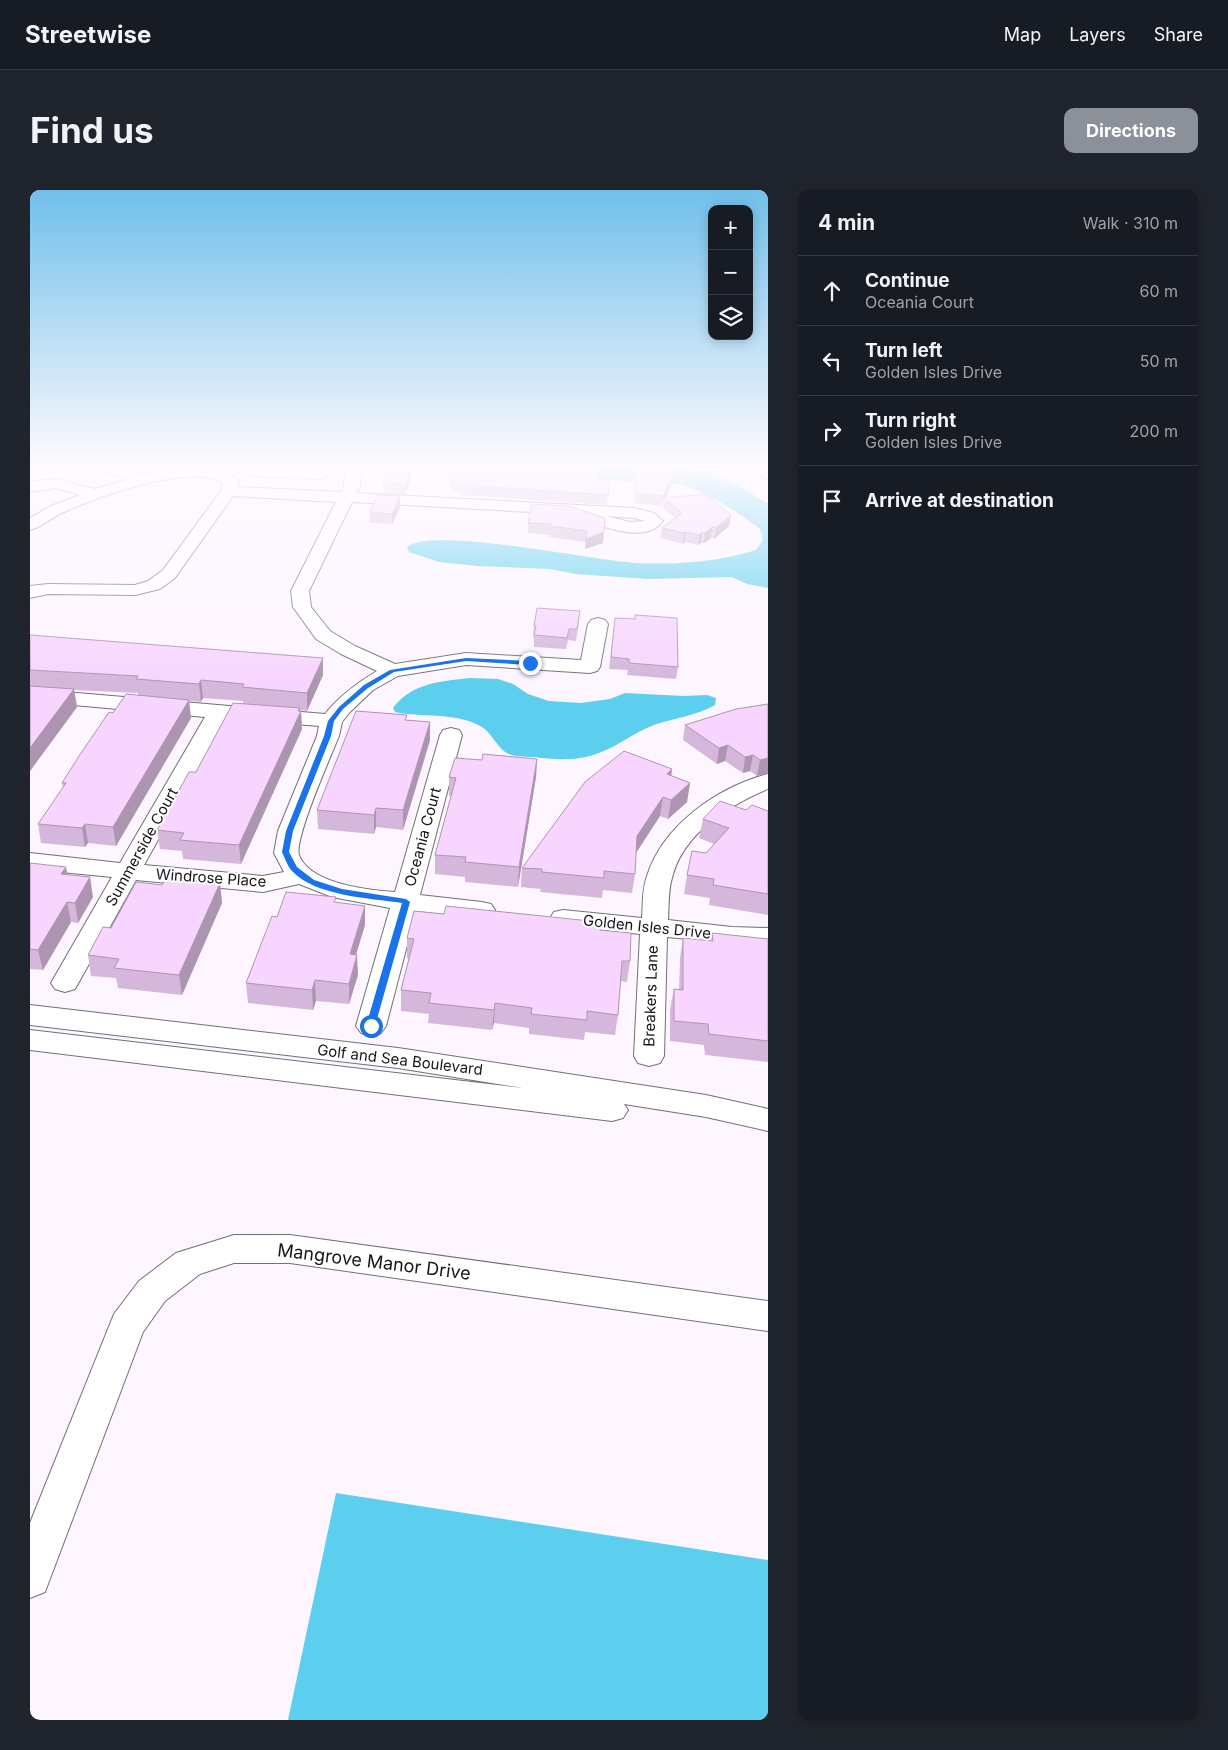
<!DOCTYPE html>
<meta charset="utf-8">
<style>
:root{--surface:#171b24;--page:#20242c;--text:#f1f3f6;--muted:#9ea1a6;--line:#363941;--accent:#8c9099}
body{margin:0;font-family:Inter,sans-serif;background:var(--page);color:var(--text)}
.controls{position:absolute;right:15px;top:15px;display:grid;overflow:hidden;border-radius:10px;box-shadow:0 2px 12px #0003}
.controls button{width:45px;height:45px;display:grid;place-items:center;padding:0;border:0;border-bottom:1px solid var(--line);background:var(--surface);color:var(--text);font:25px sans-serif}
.stop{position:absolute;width:15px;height:15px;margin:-11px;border:4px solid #1a73e8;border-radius:50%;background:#fff}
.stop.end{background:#1a73e8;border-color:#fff;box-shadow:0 1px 5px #0008}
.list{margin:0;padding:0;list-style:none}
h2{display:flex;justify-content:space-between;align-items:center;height:65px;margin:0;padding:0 20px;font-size:21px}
h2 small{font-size:16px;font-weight:400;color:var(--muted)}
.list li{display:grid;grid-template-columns:32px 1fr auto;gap:15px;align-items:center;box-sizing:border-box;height:70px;padding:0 20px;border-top:1px solid var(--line)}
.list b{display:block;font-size:19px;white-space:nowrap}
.list p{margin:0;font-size:16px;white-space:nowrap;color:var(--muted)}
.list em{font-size:16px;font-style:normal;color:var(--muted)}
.icon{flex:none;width:28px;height:28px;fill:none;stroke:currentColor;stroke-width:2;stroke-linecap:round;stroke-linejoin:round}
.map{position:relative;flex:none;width:738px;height:1530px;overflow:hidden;border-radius:10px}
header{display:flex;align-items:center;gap:30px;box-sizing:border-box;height:70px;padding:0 25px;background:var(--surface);border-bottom:1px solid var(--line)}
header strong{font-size:24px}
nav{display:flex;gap:28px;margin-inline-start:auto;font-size:18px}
.intro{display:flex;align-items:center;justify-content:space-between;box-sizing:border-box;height:120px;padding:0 30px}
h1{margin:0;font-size:35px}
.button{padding:12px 22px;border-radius:10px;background:var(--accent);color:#fff;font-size:18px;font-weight:700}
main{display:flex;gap:30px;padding:0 30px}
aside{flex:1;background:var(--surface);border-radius:10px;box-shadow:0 2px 12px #0003}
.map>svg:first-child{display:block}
.water{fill:#5dcfee}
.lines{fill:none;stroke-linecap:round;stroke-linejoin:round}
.minor-casing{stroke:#746e76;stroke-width:2}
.minor{fill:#fff;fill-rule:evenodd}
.wall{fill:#d4b7db}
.shaded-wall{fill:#ad95b2}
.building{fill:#f7d5ff;stroke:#ad95b2}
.route{fill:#1a73e8}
.labels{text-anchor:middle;stroke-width:4;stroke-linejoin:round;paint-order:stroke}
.street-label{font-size:15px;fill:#171518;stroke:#fff}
.near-street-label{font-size:18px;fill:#171518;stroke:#fff}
</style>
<header>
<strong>Streetwise</strong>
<nav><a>Map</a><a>Layers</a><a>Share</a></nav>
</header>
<div class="intro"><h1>Find us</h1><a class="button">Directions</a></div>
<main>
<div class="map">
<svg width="738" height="1530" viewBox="0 0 738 1530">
<rect width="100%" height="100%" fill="#fdf5ff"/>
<!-- water -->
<g class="water">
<path d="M 405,277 L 605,277 L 650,279 L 671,282 L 695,289 L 738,313 L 738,398 L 717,394 L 702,387 L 618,389 L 546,384 L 520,379 L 447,376 L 409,372 L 379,362 L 377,357 C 405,336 563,371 606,373 C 648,375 687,372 726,360 L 733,350 L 730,339 C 706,320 680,305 650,294 L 423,282 Z"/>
<path d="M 440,488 L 468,489 L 483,494 L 498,504 L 519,511 L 551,513 L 580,509 L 595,503 L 654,506 L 677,505 L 686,508 L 685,515 C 666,526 644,528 624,535 C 605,542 588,556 569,563 C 549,571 526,570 505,567 C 497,567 486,567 479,564 C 467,559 463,544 452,537 C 429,523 396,527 370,523 L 365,522 L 363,518 C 381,493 412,491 440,488 Z"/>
<path d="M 306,1303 L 738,1370 L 738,1530 L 258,1530 Z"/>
</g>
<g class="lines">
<!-- minor casing -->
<g class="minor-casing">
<g id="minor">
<path d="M 67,277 L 89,277 L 112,285 L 145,278 L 175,277 L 194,280 L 209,291 L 208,297 L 311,302 L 314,296 L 316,277 L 332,277 L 330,296 L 326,303 L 604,318 L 624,323 L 633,331 C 615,357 563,333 539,324 L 322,312 L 279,401 L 281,417 L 300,441 L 325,456 L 365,474 L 436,463 L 551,470 L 558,434 L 561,430 L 568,428 L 575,430 L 578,434 L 570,477 L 567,481 L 560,483 L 436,475 L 368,486 L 343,500 L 319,523 L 312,532 L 309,546 C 301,566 264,649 269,665 C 280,694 338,700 365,702 L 410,545 L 413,540 L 421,538 L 429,540 L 432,545 L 390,705 L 452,712 L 461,714 L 465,720 L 461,726 L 452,728 L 386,721 L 356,836 L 351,843 L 341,846 L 331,843 L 326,836 L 360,718 L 302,707 L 269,694 L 233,702 L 106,690 L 45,799 L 35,802 L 25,799 L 21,793 L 82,687 L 0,679 L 0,663 L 90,673 L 175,527 L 0,511 L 0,499 L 295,524 C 309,506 327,493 347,481 L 311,464 L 286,449 L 263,417 L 261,401 L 306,312 L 203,306 L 145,388 L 130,399 L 105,405 L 18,404 L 0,408 L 0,396 L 18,394 L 105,395 L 118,391 L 133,380 L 191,301 L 193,293 C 160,272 68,307 34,322 C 22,327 12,337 0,340 L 0,328 L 21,316 L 50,305 L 26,298 L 0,302 L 0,292 L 26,289 L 65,299 L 96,290 L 70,280 ZM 576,326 L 604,328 L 615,331 L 600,332 ZM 196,528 L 289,536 L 287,546 L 248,641 L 244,663 L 254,682 L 233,686 L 114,675 Z"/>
<path d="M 194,277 L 291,279 L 296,281 L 299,284 L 296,287 L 291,289 L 227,286 L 197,280 Z"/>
<path d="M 717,277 L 738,278 L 738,289 L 720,280 Z"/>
<path d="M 738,584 L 738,599 C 698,616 653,643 642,688 C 638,701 639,716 638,730 L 702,737 L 738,738 L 738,754 L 702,753 L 637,747 L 634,866 L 630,873 L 619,876 L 608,873 L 604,866 L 610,744 L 533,736 L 524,734 L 520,728 L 524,722 L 533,720 L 612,728 C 613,714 612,699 617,686 C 633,635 688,597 738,584 Z"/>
<path d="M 0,815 L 368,858 L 676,905 L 738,919 L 738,941 L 676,927 L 594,914 L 598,920 L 593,928 L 582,931 L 0,860 L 0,840 L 493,898 L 368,878 L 0,835 Z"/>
<path d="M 204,1045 L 260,1045 L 738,1111 L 738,1141 L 260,1073 L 204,1073 L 170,1084 L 135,1111 L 113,1142 L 15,1402 L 0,1408 L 0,1333 L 84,1124 L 109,1091 L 146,1063 Z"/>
</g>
</g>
<!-- minor -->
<use href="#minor" class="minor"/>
</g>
<!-- wall -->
<g class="wall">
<path d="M 290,277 L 305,277 L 305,278 Z"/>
<path d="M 606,277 L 650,277 L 635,308 L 701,325 L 699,336 L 684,349 L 681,348 L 674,353 L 671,353 L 668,355 L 655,352 L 653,354 L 630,348 L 632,338 L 645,328 L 633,318 L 634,311 L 631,316 L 604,313 Z"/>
<path d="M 381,289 L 375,304 L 354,303 L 353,293 Z"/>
<path d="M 420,291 L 579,291 L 577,315 L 431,305 L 431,302 L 420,301 Z"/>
<path d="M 370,317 L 362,334 L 340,333 L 340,322 Z"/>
<path d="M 575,328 L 573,353 L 555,359 L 555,352 L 519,347 L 520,345 L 498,343 L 498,333 Z"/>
<path d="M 585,428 L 648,477 L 646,489 L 597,485 L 598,480 L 579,479 Z"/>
<path d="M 549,432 L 546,451 L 538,450 L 536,459 L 504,457 L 504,448 L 503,448 L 504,436 Z"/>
<path d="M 0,445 L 293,468 L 293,485 L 277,521 L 270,520 L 270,521 L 271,521 L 272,539 L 211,674 L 153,669 L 152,661 L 130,659 L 127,640 L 213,514 L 213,511 L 173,508 L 171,512 L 159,511 L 161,528 L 86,656 L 58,653 L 55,657 L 11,653 L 8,634 L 33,598 L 32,593 L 83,523 L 108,505 L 108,503 L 44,500 L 47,517 L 0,581 Z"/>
<path d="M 706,519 L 738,583 L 727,586 L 720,581 L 713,583 L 695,571 L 687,574 L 653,550 L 655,535 Z"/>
<path d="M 377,530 L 400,532 L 400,550 L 373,640 L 346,637 L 344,644 L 288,639 L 287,620 Z"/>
<path d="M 507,569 L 506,587 L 488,697 L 435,692 L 435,687 L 405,684 L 405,665 L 421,606 L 419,606 L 419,587 L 452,570 Z"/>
<path d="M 641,586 L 660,593 L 657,612 L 638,629 L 630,626 L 606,663 L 605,684 L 602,703 L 573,700 L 572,708 L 510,702 L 511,699 L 491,697 L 492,678 Z"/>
<path d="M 716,620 L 738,621 L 738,725 L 679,715 L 680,708 L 654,704 L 657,685 L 684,654 L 669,648 L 673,629 Z"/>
<path d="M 0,673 L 63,707 L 48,733 L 41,732 L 13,780 L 0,779 Z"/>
<path d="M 190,693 L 192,713 L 152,805 L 88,798 L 86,788 L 61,786 L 58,765 L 81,738 L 132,695 Z"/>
<path d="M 306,713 L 335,716 L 335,735 L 326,765 L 328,785 L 319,814 L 286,811 L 283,820 L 218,813 L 216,793 Z"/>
<path d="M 570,740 L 600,771 L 597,792 L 590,791 L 588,825 L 585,845 L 555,842 L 554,850 L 499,844 L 499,838 L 464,833 L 462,840 L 398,833 L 399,824 L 371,821 L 371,800 L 379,769 L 377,768 L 377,748 Z"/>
<path d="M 682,743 L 738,749 L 738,872 L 675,865 L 674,855 L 640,851 L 640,819 L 644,799 L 649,800 L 650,768 L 653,748 L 681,751 Z"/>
</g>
<!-- shaded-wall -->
<g class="shaded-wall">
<path d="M 646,277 L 650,277 L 635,309 L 634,308 L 631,316 L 633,306 Z"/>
<path d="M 381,279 L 381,289 L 375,304 L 375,294 Z"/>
<path d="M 370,306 L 370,317 L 362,334 L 362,324 Z"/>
<path d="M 701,325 L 699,336 L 684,349 L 686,338 Z"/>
<path d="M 682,337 L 681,348 L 674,353 L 675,343 Z"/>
<path d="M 574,342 L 573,353 L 555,359 L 556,349 Z"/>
<path d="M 656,342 L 655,352 L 653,354 L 654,343 Z"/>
<path d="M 672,342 L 671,353 L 668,355 L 669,345 Z"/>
<path d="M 293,468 L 293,485 L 277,521 L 277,503 Z"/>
<path d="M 171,490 L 173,508 L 171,512 L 169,494 Z"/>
<path d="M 44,499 L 47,517 L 0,581 L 0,558 Z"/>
<path d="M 159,510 L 161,528 L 86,656 L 83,637 Z"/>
<path d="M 270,518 L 270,525 L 271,521 L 272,539 L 211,674 L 209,655 Z"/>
<path d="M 400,532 L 400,550 L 373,640 L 373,620 Z"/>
<path d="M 698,555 L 695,571 L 687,574 L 689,558 Z"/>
<path d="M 723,565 L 720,581 L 713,583 L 715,567 Z"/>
<path d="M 738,568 L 738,583 L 727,586 L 730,570 Z"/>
<path d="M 507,569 L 506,587 L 488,697 L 489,677 Z"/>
<path d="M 642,579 L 640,598 L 637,584 Z"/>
<path d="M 660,593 L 657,612 L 638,629 L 641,610 Z"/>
<path d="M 633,607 L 630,626 L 604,666 L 607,646 Z"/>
<path d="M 346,618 L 346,637 L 344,644 L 344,625 Z"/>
<path d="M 55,634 L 58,653 L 55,657 L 52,638 Z"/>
<path d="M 36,677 L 40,696 L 31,684 Z"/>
<path d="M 60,687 L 63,707 L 48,733 L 45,713 Z"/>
<path d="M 190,693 L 192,713 L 152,805 L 149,785 Z"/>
<path d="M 37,712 L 41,732 L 13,780 L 8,760 Z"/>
<path d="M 335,716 L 335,735 L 320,784 L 320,764 Z"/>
<path d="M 327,765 L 328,785 L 319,814 L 319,794 Z"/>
<path d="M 285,790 L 286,811 L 283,820 L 282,800 Z"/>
<path d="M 465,813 L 464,833 L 462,840 L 464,820 Z"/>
</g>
<!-- building -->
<g class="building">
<path d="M 361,277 L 376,277 L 381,279 L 375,294 L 353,293 Z"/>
<path d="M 426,277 L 568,277 L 566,291 L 579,291 L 578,305 L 431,295 L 432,292 L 420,291 Z"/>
<path d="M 606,277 L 646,277 L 633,306 L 605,303 Z"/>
<path d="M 676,304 L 701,325 L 686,338 L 682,337 L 675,343 L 672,342 L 669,345 L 656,342 L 654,343 L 632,338 L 652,323 L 634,308 Z"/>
<path d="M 348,305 L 370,306 L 362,324 L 340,322 Z"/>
<path d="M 502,314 L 539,316 L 575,328 L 574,342 L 556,349 L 557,341 L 520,336 L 521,334 L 498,333 Z"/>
<path d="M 507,418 L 550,421 L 547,439 L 539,439 L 537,448 L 504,445 L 506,436 L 504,436 Z"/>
<path d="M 605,425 L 647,428 L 648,477 L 599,473 L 599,469 L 581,467 L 585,428 L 605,429 Z"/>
<path d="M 0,445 L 293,468 L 277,503 L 212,497 L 214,494 L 171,490 L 169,494 L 106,489 L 108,486 L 0,480 Z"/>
<path d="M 0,496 L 44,499 L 0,558 Z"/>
<path d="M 96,504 L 159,510 L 83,637 L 55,634 L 52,638 L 8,634 L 36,593 L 32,593 L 49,566 L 79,522 L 83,523 Z"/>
<path d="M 203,513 L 270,518 L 268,521 L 271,521 L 209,655 L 150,650 L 154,643 L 127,640 L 159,582 L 166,582 Z"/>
<path d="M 738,514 L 738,568 L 730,570 L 723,565 L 715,567 L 698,555 L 689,558 L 655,535 L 706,519 Z"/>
<path d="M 326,521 L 377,525 L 375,530 L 400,532 L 373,620 L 346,618 L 344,625 L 287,620 Z"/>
<path d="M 594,561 L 642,579 L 637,584 L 660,593 L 641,610 L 633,607 L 607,646 L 605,684 L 574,681 L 574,688 L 512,682 L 512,679 L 492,678 L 555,592 Z"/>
<path d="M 453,564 L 507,569 L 489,677 L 435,672 L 436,667 L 405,665 L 426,588 L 419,587 L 425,568 L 452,570 Z"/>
<path d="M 690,611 L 716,620 L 722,615 L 738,621 L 738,704 L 683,695 L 684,689 L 657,685 L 662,661 L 676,663 L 699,638 L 673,629 Z"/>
<path d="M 0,673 L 36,677 L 31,684 L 60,687 L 45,713 L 37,712 L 8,760 L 0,759 Z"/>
<path d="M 136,688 L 190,693 L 149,785 L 84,778 L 89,769 L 58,765 L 73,737 L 81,738 L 106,692 L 132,695 Z"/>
<path d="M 256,702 L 306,707 L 304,712 L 335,716 L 320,764 L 327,765 L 319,794 L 285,790 L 282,800 L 216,793 L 242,726 L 247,727 Z"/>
<path d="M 416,716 L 570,732 L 570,740 L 601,743 L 600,771 L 592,771 L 588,825 L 557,821 L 557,830 L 501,824 L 502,818 L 465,813 L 464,820 L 399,813 L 401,803 L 371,800 L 384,749 L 377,748 L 384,721 L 414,724 Z"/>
<path d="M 682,743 L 738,749 L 738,851 L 679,844 L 678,834 L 644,831 L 644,799 L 653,800 L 653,748 L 683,751 Z"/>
</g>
<!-- sky -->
<linearGradient id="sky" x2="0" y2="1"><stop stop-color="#70bfea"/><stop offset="0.56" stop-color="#fefaff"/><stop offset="1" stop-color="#fefaff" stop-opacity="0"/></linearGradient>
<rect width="738" height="491" fill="url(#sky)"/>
<!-- route -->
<path class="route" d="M 436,468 L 500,471 L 503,473 L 500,475 L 436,471 L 364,482 L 338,498 L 313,519 L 304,531 L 301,546 L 263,641 L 259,662 L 267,677 L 284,690 L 312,699 L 376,709 L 380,712 L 345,836 L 341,839 L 336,836 L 372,713 C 339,708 284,706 261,680 C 257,675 255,668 252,662 L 256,641 L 294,546 L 298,531 L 309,517 L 334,495 L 360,480 Z"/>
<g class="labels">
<!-- street labels -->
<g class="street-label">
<text transform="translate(393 647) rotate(-75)" y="5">Oceania Court</text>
<text transform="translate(112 657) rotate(-61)" y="5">Summerside Court</text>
<text transform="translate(181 688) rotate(4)" y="5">Windrose Place</text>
<text transform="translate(617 737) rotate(6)" y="5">Golden Isles Drive</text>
<text transform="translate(621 806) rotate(-88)" y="5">Breakers Lane</text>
<text transform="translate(370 870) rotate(7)" y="5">Golf and Sea Boulevard</text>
</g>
<!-- near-street labels -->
<g class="near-street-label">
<text transform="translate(344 1072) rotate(7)" y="6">Mangrove Manor Drive</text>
</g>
</g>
</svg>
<div class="controls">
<button>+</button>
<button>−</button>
<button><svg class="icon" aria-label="layers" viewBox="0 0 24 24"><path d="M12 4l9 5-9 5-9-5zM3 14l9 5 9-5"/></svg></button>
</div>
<div class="stop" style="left:341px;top:836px"></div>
<div class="stop end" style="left:500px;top:473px"></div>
</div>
<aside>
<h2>4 min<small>Walk · 310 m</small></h2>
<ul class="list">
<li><svg class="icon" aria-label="ahead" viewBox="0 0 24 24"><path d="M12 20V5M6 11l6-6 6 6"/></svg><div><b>Continue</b><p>Oceania Court</p></div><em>60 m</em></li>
<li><svg class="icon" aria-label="left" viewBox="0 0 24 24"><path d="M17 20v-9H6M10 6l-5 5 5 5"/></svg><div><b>Turn left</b><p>Golden Isles Drive</p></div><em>50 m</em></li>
<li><svg class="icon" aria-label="right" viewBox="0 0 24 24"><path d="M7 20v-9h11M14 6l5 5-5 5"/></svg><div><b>Turn right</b><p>Golden Isles Drive</p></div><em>200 m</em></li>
<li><svg class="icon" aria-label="arrive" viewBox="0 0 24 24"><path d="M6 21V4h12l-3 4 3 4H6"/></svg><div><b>Arrive at destination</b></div></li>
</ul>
</aside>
</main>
